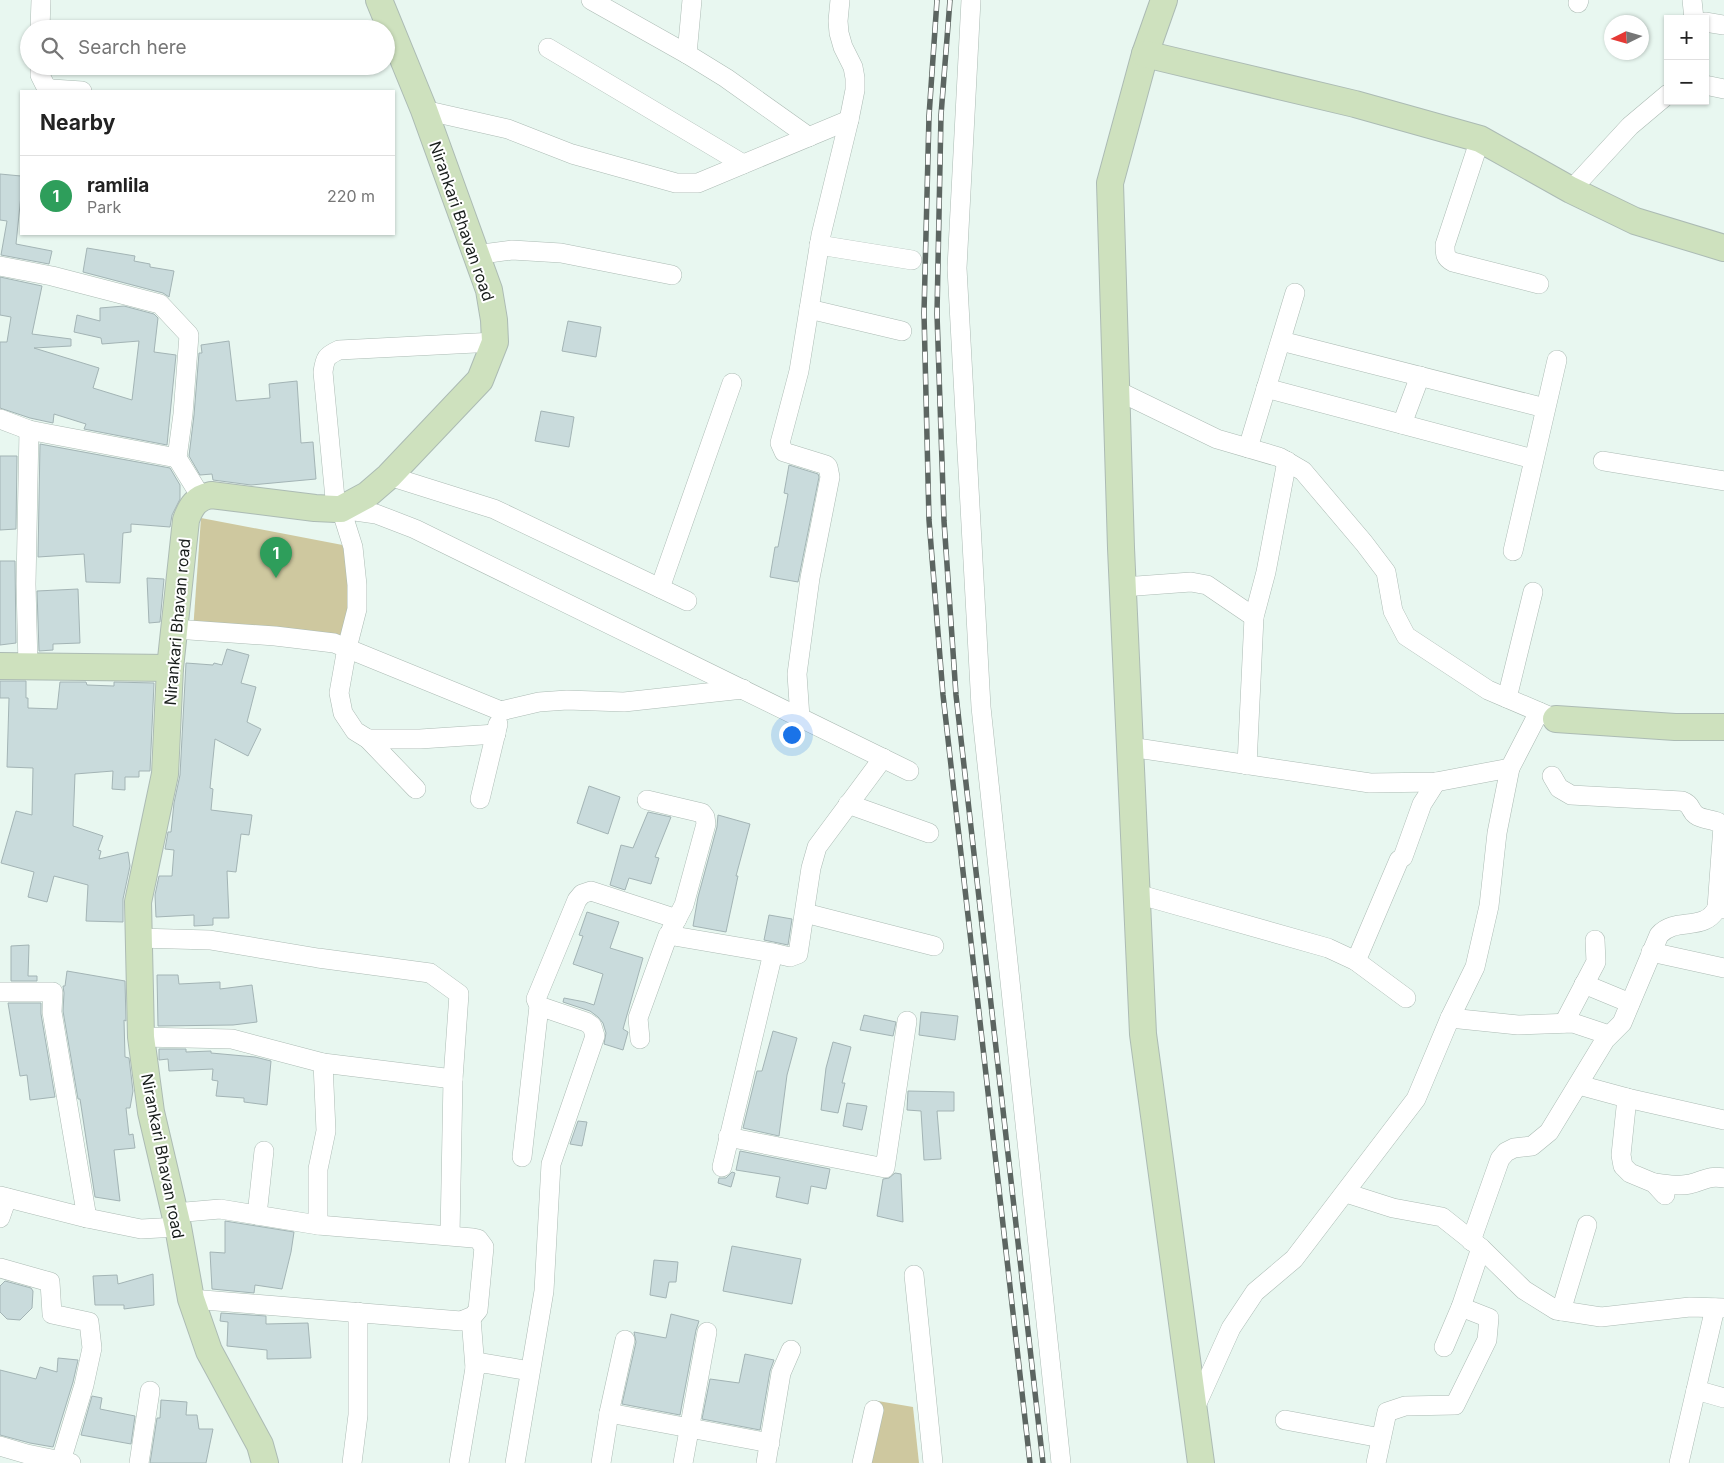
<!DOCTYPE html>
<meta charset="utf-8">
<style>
:root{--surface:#fff;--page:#f6f6f6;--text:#222;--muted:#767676;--line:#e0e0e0;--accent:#7c3aed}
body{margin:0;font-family:Inter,sans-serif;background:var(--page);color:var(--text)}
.controls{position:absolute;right:15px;top:15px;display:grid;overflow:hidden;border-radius:0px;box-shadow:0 1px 4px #0004}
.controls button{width:45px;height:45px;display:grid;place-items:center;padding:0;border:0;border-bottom:1px solid var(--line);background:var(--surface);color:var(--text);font:25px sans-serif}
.compass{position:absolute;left:1604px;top:15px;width:45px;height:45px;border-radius:50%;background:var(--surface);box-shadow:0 1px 4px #0004;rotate:265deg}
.you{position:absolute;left:791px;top:734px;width:18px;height:18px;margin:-12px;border:4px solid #fff;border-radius:50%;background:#1a73e8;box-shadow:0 0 0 8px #1a73e833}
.badge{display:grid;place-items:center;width:32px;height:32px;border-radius:50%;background:var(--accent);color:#fff;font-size:16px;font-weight:700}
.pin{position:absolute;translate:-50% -41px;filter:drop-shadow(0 1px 2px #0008)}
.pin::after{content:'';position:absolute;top:26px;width:18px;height:15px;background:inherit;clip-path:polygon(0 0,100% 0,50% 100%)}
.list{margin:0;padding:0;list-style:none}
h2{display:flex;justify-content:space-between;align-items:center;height:65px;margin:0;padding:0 20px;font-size:21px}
h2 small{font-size:16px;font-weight:400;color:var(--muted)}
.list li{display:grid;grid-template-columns:32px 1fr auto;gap:15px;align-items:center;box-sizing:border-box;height:80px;padding:0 20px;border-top:1px solid var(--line)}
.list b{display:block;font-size:19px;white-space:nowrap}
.list p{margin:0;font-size:16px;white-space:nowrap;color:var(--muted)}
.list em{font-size:16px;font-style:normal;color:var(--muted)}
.icon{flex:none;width:28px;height:28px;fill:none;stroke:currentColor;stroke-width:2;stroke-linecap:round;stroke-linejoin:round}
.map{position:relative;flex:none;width:1724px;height:1463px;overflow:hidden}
.search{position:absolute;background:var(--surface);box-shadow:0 1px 4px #0004;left:20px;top:20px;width:375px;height:55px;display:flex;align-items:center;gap:12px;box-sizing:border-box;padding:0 18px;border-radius:28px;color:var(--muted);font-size:19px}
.panel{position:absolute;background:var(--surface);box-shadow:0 1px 4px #0004;left:20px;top:90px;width:375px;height:145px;border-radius:0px}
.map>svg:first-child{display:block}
.green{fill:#cec89f}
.building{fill:#c9dbdc;stroke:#a3b4b5}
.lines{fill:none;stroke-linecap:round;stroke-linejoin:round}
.street-casing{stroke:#acbbb4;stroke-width:20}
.secondary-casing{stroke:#acbbb4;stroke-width:28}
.street{stroke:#fff;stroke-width:19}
.secondary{stroke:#cee1be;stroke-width:26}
.rail-casing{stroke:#5c6561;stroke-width:5.5}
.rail{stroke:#fff;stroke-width:4;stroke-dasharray:11;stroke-linecap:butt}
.labels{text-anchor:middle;stroke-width:4;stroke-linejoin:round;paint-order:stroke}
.street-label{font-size:16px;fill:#181d1b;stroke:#fff}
</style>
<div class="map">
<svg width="1724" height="1463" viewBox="0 0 1724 1463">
<rect width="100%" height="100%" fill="#e8f7f0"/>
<!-- green -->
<g class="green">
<path d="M 201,518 L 353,547 L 347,648 L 193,631 Z"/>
<path d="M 872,1400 L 913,1407 L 919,1463 L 860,1463 Z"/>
</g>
<!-- building -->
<g class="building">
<path d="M 0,174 L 21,176 L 21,195 L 16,244 L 52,251 L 49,264 L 1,255 L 7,221 L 0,220 Z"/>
<path d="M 87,248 L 135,256 L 134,261 L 150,264 L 150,267 L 174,271 L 169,297 L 163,293 L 83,272 Z"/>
<path d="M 0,277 L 42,286 L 32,334 L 71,339 L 71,346 L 34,348 L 99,368 L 93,388 L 132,400 L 139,341 L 102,344 L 101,338 L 74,332 L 77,315 L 100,321 L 100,308 L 124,306 L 154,314 L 158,318 L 154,352 L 176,355 L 167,445 L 84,429 L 86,424 L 54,414 L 53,423 L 30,418 L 0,408 L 0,342 L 7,342 L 11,317 L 0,315 Z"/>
<path d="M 568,321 L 601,327 L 596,357 L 562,351 Z"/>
<path d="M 229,341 L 236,401 L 270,398 L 269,384 L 297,381 L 301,443 L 313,442 L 316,479 L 251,485 L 213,480 L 212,474 L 200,475 L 189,456 L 194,415 L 199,353 L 202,353 L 201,345 Z"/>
<path d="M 541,411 L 574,417 L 569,447 L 535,441 Z"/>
<path d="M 40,444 L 170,468 L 180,485 L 180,499 L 172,515 L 170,527 L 131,524 L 131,532 L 123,533 L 120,583 L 86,582 L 84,554 L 38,557 Z"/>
<path d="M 0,456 L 17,456 L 16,529 L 0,530 Z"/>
<path d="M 789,465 L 818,474 L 819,477 L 798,582 L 770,577 L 775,547 L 778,547 L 788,494 L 784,493 Z"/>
<path d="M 0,561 L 15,561 L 16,643 L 0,645 Z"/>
<path d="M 147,578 L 164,579 L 160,622 L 149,623 Z"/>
<path d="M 78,589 L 80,643 L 53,644 L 53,650 L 39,651 L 37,591 Z"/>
<path d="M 227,649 L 249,655 L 241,683 L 256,687 L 247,722 L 261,729 L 248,756 L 215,739 L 210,788 L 213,789 L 211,810 L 252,815 L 249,835 L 241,834 L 236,872 L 227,871 L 229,918 L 213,918 L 213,925 L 194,926 L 194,915 L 156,917 L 155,895 L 159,876 L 172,876 L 174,850 L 165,849 L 168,832 L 171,832 L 174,803 L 180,775 L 186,663 L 213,665 L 214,663 L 222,665 Z"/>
<path d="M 0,681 L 26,681 L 26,698 L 28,698 L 28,708 L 57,709 L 60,682 L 86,682 L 87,685 L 114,686 L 114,682 L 154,683 L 150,771 L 139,771 L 139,777 L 125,777 L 125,790 L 112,789 L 113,771 L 75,774 L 73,826 L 103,836 L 98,850 L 101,851 L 99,859 L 128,852 L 130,866 L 123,899 L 123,922 L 86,921 L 88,885 L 54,876 L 47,902 L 28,897 L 34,872 L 1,863 L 16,811 L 32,815 L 33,768 L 7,767 L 9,698 L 0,698 Z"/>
<path d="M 589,786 L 620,797 L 608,834 L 577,823 Z"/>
<path d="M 648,812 L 671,817 L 655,857 L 659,858 L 651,884 L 629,878 L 625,890 L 610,885 L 621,845 L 633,848 Z"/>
<path d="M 718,815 L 750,824 L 736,876 L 738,876 L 726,932 L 693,926 L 698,897 L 717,827 Z"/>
<path d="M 587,912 L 619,922 L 610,948 L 643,958 L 623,1029 L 628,1032 L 623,1050 L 604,1044 L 606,1033 L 603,1023 L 598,1017 L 590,1011 L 563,1002 L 564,998 L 585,1002 L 594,1005 L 603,974 L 573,964 L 583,936 L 579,935 Z"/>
<path d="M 769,915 L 792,919 L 788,945 L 764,940 Z"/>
<path d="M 29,945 L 28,976 L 37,976 L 37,981 L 11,981 L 11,946 Z"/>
<path d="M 67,971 L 125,981 L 126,1021 L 124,1020 L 125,1057 L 129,1058 L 133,1091 L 130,1108 L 126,1108 L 129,1135 L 133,1134 L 135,1148 L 114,1150 L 120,1201 L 95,1197 L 80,1099 L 78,1099 L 63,1011 L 64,993 L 63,986 L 65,986 Z"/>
<path d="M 157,975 L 178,975 L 179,984 L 220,982 L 220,989 L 252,985 L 257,1022 L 233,1025 L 158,1026 Z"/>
<path d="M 8,1003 L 41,1003 L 41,1014 L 55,1097 L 30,1100 L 27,1075 L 20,1076 Z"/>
<path d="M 921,1012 L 958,1016 L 955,1040 L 919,1035 Z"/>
<path d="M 864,1015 L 896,1022 L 893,1036 L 860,1030 Z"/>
<path d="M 773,1031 L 797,1038 L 787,1075 L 779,1136 L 743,1128 L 757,1071 L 762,1071 Z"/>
<path d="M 833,1042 L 851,1047 L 842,1083 L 845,1083 L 838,1113 L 821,1110 L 826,1068 Z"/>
<path d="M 159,1049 L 186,1049 L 186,1052 L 211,1051 L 211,1053 L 255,1057 L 271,1061 L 267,1105 L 244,1102 L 244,1098 L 216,1096 L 218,1081 L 212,1080 L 213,1069 L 169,1071 L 168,1059 L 159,1060 Z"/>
<path d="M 908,1091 L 954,1092 L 954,1111 L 937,1111 L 941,1159 L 924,1160 L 921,1111 L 907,1110 Z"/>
<path d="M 847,1103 L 867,1106 L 862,1130 L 843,1126 Z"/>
<path d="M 578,1121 L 587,1122 L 582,1146 L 570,1144 Z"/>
<path d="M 740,1151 L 830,1169 L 826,1189 L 811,1186 L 808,1204 L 776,1197 L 780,1177 L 736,1170 Z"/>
<path d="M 732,1172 L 735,1173 L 731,1187 L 718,1183 L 719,1178 L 726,1178 Z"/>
<path d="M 895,1173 L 901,1174 L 903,1222 L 877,1216 L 883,1179 L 889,1178 Z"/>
<path d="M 225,1221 L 294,1232 L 291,1252 L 282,1289 L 255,1285 L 254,1293 L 212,1289 L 210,1252 L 225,1253 Z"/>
<path d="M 732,1246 L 801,1259 L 792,1304 L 723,1291 Z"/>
<path d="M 654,1260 L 678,1262 L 676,1282 L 669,1282 L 666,1298 L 650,1295 Z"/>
<path d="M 153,1274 L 154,1305 L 124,1309 L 124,1305 L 95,1305 L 93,1276 L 117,1275 L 118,1284 Z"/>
<path d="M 5,1281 L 31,1288 L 33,1291 L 32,1308 L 20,1320 L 7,1319 L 0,1312 L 0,1286 Z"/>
<path d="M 221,1313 L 266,1316 L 266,1324 L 308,1323 L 311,1358 L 267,1359 L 267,1350 L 227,1346 L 228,1322 L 220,1321 Z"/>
<path d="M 671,1314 L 699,1321 L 696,1330 L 680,1415 L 622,1404 L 636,1342 L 634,1332 L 666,1338 Z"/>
<path d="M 745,1354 L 774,1360 L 770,1371 L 760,1430 L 702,1419 L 710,1379 L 739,1383 Z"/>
<path d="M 58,1358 L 78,1360 L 73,1382 L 53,1447 L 30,1443 L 0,1435 L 0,1370 L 36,1379 L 40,1367 L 57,1372 Z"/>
<path d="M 92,1396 L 102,1398 L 100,1409 L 135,1416 L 131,1444 L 81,1435 Z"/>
<path d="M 161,1400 L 187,1402 L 186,1415 L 197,1415 L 199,1429 L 213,1429 L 206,1463 L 150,1463 L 157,1418 L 160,1418 Z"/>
</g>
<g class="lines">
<!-- street casing -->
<g class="street-casing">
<g id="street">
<path d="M 591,0 L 687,54"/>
<path d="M 692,0 L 687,54 L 726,78 L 809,137"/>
<path d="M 971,0 L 957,268 L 981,707 L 1061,1463"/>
<path d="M 1692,0 L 1694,19"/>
<path d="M 1578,3 L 1579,0"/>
<path d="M 1705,22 L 1724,25"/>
<path d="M 40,29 L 41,0"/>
<path d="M 548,48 L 743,164"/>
<path d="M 40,66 L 40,75 L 46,87 L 52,89 L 82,91"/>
<path d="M 1705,85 L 1724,89"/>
<path d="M 424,110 L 508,129 L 572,154 L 676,183 L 698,183 L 849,120"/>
<path d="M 1480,139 L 1445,245 C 1445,254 1445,258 1453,262 L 1539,284"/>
<path d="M 1571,190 L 1630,126 L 1668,94"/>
<path d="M 819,245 L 912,260"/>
<path d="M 475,255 L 512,250 L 561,253 L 672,275"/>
<path d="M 0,266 L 52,276 L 160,304 L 189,335 L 183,414 L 177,458 L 201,497"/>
<path d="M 809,309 L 902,331"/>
<path d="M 1281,341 L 1545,408"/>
<path d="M 1266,388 L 1533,459"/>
<path d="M 1116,390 L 1217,439 L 1279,457 L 1303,471 L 1364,543 L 1386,572 L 1393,611 L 1406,636 L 1488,690 L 1551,717"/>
<path d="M 0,419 L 29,430 L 44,433 L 177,458"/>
<path d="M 1402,424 L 1420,376"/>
<path d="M 1248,448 L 1295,293"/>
<path d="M 1603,461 L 1724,481"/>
<path d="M 389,476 L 494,509 L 687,601"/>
<path d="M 336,509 L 323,372 C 325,358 326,356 339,350 L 495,342"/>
<path d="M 1513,551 L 1557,360"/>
<path d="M 1123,587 L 1191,582 L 1207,585 L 1254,617"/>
<path d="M 660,588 L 732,383"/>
<path d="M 175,629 L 275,636 L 334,643 L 501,711 L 539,702 L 567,700 L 624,702 L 743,689"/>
<path d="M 28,666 L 26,584 L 29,430"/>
<path d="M 1507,698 L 1533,592"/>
<path d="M 800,718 L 797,674 L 810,578 L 830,477 L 828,467 L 826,465 L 784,452 L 780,443 L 799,371 L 821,235 L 849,120 L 855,90 L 855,78 L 853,67 L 843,47 L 839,33 L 838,21 L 840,0"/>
<path d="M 368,739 L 420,739 L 496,734"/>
<path d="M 1130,747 L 1370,783 L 1436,782 L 1510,768"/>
<path d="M 1247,765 L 1254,617 L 1266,572 L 1287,461"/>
<path d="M 1552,776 L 1559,788 L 1571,795 L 1682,801 C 1693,805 1689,810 1696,815 C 1704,821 1716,818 1723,826 L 1717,908 L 1724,909"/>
<path d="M 416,789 L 368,739 L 355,731 L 343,713 L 339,693 L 347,648 L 357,609 L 357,585 L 353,547 L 341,509 L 376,514 L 415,529 L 909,771"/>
<path d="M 480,799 L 498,724"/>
<path d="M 647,800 L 702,813 L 705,817 L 706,824 L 684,905 L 671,930"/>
<path d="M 848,804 L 929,833"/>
<path d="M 1137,894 L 1328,948 L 1356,961 L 1406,998"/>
<path d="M 805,913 L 934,946"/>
<path d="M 138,938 L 210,940 L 318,958 L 430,973 L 459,994 L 453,1079 L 450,1235"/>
<path d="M 1651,952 L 1724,968"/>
<path d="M 1356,961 L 1399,860 L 1403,857 L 1422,804 L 1436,782"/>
<path d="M 1584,984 L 1630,1003"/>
<path d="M 0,992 L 53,992 L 52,1012 L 87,1218"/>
<path d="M 1450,1018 L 1518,1025 L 1573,1023 L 1609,1035"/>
<path d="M 1564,1023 L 1596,962 L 1595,940"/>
<path d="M 141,1037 L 232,1039 L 323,1063 L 453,1079"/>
<path d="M 640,1039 L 638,1018 L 668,935 L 773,953"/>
<path d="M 1579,1085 L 1627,1098 L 1724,1120"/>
<path d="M 1627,1098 L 1621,1155 L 1623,1166 L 1630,1173 L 1654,1183 L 1665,1195"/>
<path d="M 728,1137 L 885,1168 L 907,1021"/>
<path d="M 522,1157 L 539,1006 L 536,999 L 577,900 L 582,894 L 591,891 L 677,919"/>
<path d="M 722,1167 L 773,953 L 790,957 L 798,954 L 811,868 L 817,847 L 883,758"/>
<path d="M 1654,1183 C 1665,1184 1679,1187 1690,1184 C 1704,1181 1708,1175 1724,1178"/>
<path d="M 1346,1193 L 1393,1208 L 1442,1217 L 1481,1248 L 1524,1290 L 1556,1310 L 1601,1317 L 1690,1307 L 1724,1308"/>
<path d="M 0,1196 L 87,1218 L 141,1229 L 178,1227"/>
<path d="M 174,1213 L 220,1209 L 318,1225 L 473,1238 L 478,1239 L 484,1247 L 478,1310 L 473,1316 L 461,1321 L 191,1299"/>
<path d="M 257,1215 L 264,1151"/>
<path d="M 0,1218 L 7,1198"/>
<path d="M 318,1225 L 318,1169 L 326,1131 L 323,1063"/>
<path d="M 1471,1241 L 1500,1159 L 1506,1152 L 1514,1148 L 1532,1146 L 1549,1132 L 1605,1040 L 1622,1023 L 1659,935 C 1676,916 1704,933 1717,908"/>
<path d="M 0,1268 L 50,1282 L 52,1314 L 89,1322 L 92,1348 L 84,1385 L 61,1461"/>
<path d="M 914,1275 L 933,1463"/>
<path d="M 1561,1311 L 1587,1225"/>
<path d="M 471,1318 L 475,1368"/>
<path d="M 1444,1347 L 1461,1307 L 1481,1248"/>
<path d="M 1696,1390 L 1724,1398"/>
<path d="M 1194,1410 L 1231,1328 L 1255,1292 L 1294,1259 L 1416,1099 L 1450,1018 L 1475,967 L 1489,906 L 1497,833 L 1510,768 L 1539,712"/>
<path d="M 609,1413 L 770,1443"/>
<path d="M 1285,1420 L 1381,1438"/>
<path d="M 0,1446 L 27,1454 L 71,1463"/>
<path d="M 139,1463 L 150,1391"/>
<path d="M 352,1463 L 358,1415 L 358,1312"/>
<path d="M 459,1463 L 475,1368 L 483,1363 L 530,1371"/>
<path d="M 515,1463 L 544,1291 L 551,1164 L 595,1036 L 592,1026 L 586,1022 L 539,1006"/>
<path d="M 601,1463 L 609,1413 L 625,1340"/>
<path d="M 683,1463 L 707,1332"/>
<path d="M 766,1463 L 781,1373 L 791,1350"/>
<path d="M 862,1463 L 874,1410"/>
<path d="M 1376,1463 L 1387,1412 L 1405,1406 L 1455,1405 L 1487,1340 L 1489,1318 L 1461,1307"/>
<path d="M 1679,1463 L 1715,1308"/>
</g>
</g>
<!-- secondary casing -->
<g class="secondary-casing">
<g id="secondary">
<path d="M 1164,0 L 1145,54 L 1110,183 L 1121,548 L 1143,1034 L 1201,1463"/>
<path d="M 1145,54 L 1355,104 L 1480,139 L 1571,190 L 1635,221 L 1724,248"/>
<path d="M 0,666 L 170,668"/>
<path d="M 1556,719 L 1675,727 L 1724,727"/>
<path d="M 265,1463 L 260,1445 L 209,1351 L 191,1299 L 178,1227 L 151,1112 L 141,1037 L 138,902 L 165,774 L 170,668 L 186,520 C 191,506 196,498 211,495 L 315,508 L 336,509 L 341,509 L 367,495 L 389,476 L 480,380 L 495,342 L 494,320 L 489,290 L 424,110 L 379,0"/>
</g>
</g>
<!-- street -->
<use href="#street" class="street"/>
<!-- secondary -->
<use href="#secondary" class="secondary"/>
<!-- rail casing -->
<g class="rail-casing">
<g id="rail">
<path d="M 937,0 L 929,116 L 924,313 L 929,520 L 943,695 L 1030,1463"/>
<path d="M 950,0 L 941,115 L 937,314 L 944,521 L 956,695 L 1043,1463"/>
</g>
</g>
<!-- rail -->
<use href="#rail" class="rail"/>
</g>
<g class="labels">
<!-- street labels -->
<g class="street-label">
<text transform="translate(462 221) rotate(71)" y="6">Nirankari Bhavan road</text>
<text transform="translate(177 622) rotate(-85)" y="6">Nirankari Bhavan road</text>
<text transform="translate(163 1156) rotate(79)" y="6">Nirankari Bhavan road</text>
</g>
</g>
</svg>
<div class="controls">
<button>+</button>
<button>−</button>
</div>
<svg class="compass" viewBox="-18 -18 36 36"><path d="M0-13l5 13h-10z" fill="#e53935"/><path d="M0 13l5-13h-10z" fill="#767676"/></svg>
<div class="you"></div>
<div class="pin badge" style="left:276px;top:578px;background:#2e9e5b">1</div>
<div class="search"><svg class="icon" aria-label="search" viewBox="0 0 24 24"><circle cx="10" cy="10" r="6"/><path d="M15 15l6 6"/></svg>Search here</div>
<section class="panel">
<h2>Nearby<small></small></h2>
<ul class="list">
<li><span class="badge" style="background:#2e9e5b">1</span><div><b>ramlila</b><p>Park</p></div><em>220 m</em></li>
</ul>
</section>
</div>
